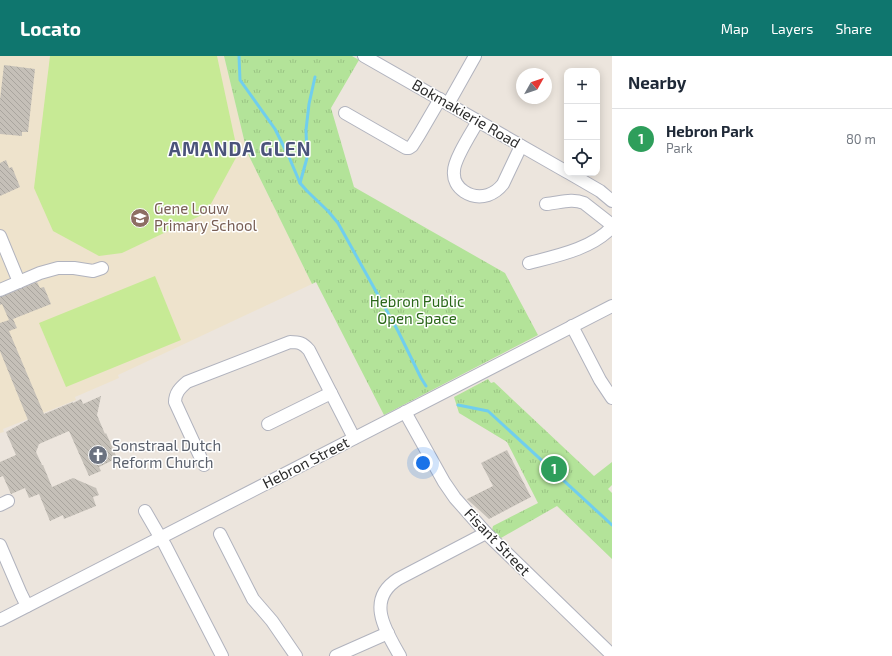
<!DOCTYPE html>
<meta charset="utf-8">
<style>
:root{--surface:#fff;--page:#f2f2f3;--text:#1f2937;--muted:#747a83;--line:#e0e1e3;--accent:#0f766e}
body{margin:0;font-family:"Exo 2",sans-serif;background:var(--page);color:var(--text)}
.controls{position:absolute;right:12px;top:12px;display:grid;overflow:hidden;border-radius:8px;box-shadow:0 2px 10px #0003}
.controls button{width:36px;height:36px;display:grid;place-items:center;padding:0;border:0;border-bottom:1px solid var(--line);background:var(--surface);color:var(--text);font:20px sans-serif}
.compass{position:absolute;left:516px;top:12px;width:36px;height:36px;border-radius:50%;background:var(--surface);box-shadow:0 2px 10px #0003;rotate:50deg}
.you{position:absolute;left:423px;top:407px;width:14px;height:14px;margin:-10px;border:3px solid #fff;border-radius:50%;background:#1a73e8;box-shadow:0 0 0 6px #1a73e833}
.badge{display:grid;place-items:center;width:26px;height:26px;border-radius:50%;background:var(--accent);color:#fff;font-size:13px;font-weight:700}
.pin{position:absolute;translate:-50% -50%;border:2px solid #fff;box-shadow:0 1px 4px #0006}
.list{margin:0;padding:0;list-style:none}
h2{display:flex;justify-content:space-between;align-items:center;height:52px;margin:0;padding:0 16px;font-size:17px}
h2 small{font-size:13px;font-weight:400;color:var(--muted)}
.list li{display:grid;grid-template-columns:26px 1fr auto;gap:12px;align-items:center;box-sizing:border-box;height:60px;padding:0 16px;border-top:1px solid var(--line)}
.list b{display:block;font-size:15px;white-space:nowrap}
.list p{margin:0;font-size:13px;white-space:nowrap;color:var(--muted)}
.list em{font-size:13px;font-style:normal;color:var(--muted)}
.icon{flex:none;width:22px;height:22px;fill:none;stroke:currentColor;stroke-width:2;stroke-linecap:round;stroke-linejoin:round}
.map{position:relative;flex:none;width:612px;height:600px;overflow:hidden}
header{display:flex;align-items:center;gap:24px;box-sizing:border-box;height:56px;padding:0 20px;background:var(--accent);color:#fff}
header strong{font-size:19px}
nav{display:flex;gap:22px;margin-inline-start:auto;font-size:14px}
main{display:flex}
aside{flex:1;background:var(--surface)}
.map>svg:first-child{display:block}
.education{fill:#eee3cc}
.park{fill:url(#park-tufts)}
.pitch{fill:#c7ea95}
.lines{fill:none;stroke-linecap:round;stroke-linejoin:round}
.stream{stroke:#70ceee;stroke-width:3}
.building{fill:url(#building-back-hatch)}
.minor-casing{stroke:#b1b3be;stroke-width:14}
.minor{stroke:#fff;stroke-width:12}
.labels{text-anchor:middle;stroke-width:3;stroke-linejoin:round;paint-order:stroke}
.street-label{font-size:15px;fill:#2b2b2b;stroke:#fff}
.education-label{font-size:15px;fill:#785e54;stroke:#fff;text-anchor:start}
.park-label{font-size:15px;fill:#2b681a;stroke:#fff}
.worship-label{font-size:15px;fill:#5b616d;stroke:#fff;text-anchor:start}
.district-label{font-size:19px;font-weight:bold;letter-spacing:1px;fill:#4b547b;stroke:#fff}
</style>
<header>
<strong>Locato</strong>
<nav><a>Map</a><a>Layers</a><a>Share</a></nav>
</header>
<main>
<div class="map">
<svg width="612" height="600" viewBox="0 0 612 600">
<defs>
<pattern id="park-tufts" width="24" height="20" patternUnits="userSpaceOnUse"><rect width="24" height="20" fill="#b3e399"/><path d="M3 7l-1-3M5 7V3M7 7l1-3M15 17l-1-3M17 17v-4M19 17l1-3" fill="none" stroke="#9ac384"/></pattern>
<pattern id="building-back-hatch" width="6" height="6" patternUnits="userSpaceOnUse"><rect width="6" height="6" fill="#c5c0b8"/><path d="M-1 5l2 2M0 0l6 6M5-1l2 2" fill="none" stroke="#a9a59e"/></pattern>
</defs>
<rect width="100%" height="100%" fill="#ece5dd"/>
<!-- education -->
<path class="education" d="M 0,0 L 224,0 L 247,96 L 312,228 L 118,319 L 119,322 L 75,341 L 76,344 L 3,373 L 4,376 L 0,377 Z"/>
<!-- park -->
<g class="park">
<path d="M 224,0 L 352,0 L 359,4 L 331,52 L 354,131 L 505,217 L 538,279 L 384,359 L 316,226 L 312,228 L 247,96 Z"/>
<path d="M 488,323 L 491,327 L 494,326 L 594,420 L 612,406 L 612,429 L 608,433 L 612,437 L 612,503 L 557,450 L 501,482 L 492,474 L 493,470 L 538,447 L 507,386 L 459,357 L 454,341 Z"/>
</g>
<!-- pitch -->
<g class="pitch">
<path d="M 50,0 L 217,0 L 238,98 L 206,157 L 122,197 L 99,200 L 53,175 L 34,132 Z"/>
<path d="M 155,220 L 181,284 L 66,331 L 39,267 Z"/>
</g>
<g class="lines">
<!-- stream -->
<g class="stream">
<path d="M 239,0 L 240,24 L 275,73 L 289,101 L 300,127 L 307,135 L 328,155 L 338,167 L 398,275 L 421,322 L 426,330"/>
<path d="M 300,127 L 307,102 L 306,74 L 309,48 L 315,21"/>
<path d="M 458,349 L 488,355 L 612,469"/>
</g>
</g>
<!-- building -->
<g class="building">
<path d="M 4,9 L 35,13 L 28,76 L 22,76 L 22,80 L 0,78 L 0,44 Z"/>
<path d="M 6,104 L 9,112 L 12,111 L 20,131 L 0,140 L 0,107 Z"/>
<path d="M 37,226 L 40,232 L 44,231 L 51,248 L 13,263 L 17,272 L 9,275 L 44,358 L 73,346 L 73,347 L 81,343 L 83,348 L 101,340 L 97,359 L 105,378 L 106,377 L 117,402 L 99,411 L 101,415 L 89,420 L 69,375 L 39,388 L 36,396 L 42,409 L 43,409 L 52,431 L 73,422 L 96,432 L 99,439 L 93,441 L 96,450 L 64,463 L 63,459 L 50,465 L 39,438 L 29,442 L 25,432 L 11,438 L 3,420 L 0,421 L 0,406 L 16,399 L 6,376 L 28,364 L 0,295 L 0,267 L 9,264 L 2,248 L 0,249 L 0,241 Z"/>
<path d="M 507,394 L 531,441 L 489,463 L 467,443 L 493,430 L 481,407 Z"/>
</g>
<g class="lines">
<!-- minor casing -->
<g class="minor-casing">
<g id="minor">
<path d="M 364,0 L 567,116"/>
<path d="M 448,48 L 475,0"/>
<path d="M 345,57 L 406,92 L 409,92 L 412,90 L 419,79 L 440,43"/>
<path d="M 478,65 C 472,76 454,103 454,115 C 452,133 472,144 488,139 C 494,137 499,133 503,128 L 521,90"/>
<path d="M 569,117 L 600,135 L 612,145"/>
<path d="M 546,148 C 559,147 572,142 584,147 L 612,169"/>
<path d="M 0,180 L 19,226"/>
<path d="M 529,207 C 556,200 592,193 612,171"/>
<path d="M 0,234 L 40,217 L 58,212 L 74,212 L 93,215 L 102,212"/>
<path d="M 572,270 L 600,324 L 612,342"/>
<path d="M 405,356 L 444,426 L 455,442 L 486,477 L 612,599"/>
<path d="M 268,368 L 331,337"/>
<path d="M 204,409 L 175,346 C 175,337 180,332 187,326 L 290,286 C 299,286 303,287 309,294 L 354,382"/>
<path d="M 0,449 L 8,445"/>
<path d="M 145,455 L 156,474 L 165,489 L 222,600"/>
<path d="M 220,478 L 253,543 L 272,565 L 296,600"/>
<path d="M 0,489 L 21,538 L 27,550"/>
<path d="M 0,564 L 612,250"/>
<path d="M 336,600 L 388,577"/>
<path d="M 400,600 C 386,575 365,544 398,523 L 486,477"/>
</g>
</g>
<!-- minor -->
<use href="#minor" class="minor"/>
</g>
<!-- icons -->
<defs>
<g id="school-disc" transform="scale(1)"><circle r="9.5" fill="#8d6e63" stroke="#fff"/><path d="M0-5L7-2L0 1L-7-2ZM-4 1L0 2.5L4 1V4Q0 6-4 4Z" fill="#fff"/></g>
<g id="church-disc" transform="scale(1)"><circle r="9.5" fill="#6b7280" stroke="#fff"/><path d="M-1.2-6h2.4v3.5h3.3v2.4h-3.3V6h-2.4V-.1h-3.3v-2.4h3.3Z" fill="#fff"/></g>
</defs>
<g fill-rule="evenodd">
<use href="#school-disc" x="140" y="162"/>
<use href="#church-disc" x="98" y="399"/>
</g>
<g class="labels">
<!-- street labels -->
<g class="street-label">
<text transform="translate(466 58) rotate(30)" y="5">Bokmakierie Road</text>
<text transform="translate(306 407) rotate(-27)" y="5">Hebron Street</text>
<text transform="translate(497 486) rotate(46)" y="5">Fisant Street</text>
</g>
<!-- education labels -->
<g class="education-label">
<text x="154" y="158">Gene Louw<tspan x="154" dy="17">Primary School</tspan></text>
</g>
<!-- park labels -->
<g class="park-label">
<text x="417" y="251">Hebron Public<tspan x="417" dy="17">Open Space</tspan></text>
</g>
<!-- worship labels -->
<g class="worship-label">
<text x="112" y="395">Sonstraal Dutch<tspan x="112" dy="17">Reform Church</tspan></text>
</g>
<!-- district labels -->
<g class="district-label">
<text x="240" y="100">AMANDA GLEN</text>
</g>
</g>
</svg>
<div class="controls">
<button>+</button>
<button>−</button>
<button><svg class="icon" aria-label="locate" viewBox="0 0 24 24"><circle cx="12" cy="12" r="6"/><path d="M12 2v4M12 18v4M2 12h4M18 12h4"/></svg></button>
</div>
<svg class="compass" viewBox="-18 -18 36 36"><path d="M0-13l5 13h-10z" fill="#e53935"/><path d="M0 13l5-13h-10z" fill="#747a83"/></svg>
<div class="you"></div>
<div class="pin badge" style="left:554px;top:413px;background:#2e9e5b">1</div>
</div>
<aside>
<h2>Nearby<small></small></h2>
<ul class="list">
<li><span class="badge" style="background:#2e9e5b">1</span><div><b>Hebron Park</b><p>Park</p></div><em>80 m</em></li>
</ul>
</aside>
</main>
